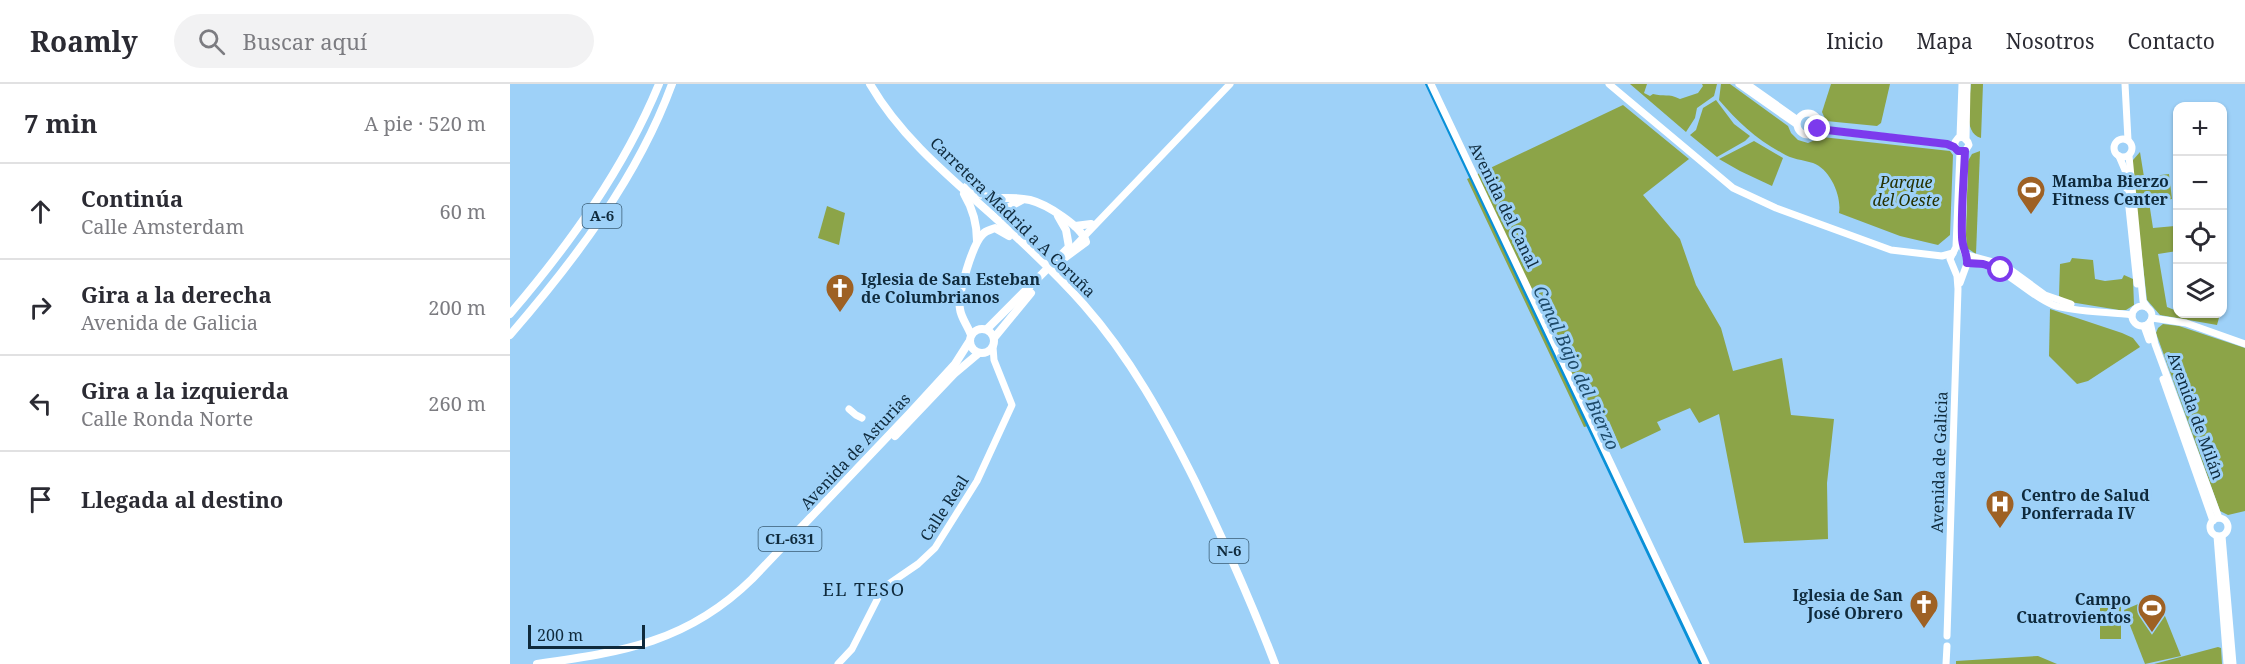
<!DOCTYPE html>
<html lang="es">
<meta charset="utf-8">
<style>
:root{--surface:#fff;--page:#f2f2f3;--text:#2b2b33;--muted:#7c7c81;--line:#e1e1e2}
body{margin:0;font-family:"Noto Serif",serif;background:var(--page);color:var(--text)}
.controls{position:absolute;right:18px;top:18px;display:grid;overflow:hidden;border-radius:12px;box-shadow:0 2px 4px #0004}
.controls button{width:54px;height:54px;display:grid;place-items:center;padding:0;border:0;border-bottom:2px solid var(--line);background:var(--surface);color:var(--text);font:30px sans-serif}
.scale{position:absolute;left:18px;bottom:15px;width:117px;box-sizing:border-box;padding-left:6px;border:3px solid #0f2a3c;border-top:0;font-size:16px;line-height:21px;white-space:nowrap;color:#0f2a3c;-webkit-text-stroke:4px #9ed1f8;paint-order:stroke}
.stop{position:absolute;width:18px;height:18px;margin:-14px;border:4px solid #7c3aed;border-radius:50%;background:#fff}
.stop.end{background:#7c3aed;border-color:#fff;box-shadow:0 2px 6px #0008}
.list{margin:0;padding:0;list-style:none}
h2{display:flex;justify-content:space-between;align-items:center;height:78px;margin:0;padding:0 24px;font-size:26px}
h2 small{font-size:20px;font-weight:400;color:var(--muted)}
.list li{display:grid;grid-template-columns:39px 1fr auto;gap:18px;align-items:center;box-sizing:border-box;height:96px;padding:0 24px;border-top:2px solid var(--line)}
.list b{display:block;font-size:22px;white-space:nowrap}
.list p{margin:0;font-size:20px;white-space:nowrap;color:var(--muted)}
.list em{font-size:20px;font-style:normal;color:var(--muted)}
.icon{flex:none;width:33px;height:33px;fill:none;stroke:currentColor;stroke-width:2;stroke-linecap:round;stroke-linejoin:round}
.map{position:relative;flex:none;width:1735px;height:580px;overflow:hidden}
header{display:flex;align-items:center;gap:36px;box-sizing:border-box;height:84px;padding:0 30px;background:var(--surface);border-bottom:2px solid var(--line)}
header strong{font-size:28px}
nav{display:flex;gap:33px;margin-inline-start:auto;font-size:21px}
.search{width:420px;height:54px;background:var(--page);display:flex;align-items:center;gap:15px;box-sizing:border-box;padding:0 21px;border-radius:33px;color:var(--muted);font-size:22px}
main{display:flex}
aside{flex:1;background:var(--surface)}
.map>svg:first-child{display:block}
.green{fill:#8ca448}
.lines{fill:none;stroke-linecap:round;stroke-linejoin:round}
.canal{stroke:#0990d8;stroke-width:4}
.secondary{stroke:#fff;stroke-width:7}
.primary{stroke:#fff;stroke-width:8}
.highway{stroke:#fff;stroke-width:8}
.route{stroke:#7c3aed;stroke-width:8}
.labels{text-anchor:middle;stroke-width:6;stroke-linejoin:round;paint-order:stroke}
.shield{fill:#9ed1f8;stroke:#3a5c74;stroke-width:1.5}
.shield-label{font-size:15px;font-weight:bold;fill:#0f2a3c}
.poi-label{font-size:16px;font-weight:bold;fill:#0f2a3c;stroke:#9ed1f8;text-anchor:start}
.park-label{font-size:16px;font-style:italic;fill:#253000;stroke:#9ed1f8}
.street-label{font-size:16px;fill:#0f2a3c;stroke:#9ed1f8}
.water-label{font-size:18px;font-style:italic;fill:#1e4a68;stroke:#9ed1f8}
.neighbourhood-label{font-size:18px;letter-spacing:1.5px;fill:#0f2a3c;stroke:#9ed1f8}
</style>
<header>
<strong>Roamly</strong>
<div class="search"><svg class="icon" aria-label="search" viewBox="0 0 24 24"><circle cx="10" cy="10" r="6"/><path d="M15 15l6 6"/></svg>Buscar aquí</div>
<nav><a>Inicio</a><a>Mapa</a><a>Nosotros</a><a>Contacto</a></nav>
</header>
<main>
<aside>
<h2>7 min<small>A pie · 520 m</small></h2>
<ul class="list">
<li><svg class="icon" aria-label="ahead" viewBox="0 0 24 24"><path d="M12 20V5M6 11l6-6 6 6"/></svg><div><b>Continúa</b><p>Calle Amsterdam</p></div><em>60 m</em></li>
<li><svg class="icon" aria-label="right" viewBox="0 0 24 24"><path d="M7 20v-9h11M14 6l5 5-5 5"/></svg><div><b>Gira a la derecha</b><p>Avenida de Galicia</p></div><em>200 m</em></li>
<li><svg class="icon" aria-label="left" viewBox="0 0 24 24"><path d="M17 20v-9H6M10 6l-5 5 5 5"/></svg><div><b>Gira a la izquierda</b><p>Calle Ronda Norte</p></div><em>260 m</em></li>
<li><svg class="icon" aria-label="arrive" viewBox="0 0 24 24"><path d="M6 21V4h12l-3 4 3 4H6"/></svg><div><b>Llegada al destino</b></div></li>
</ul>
</aside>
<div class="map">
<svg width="1735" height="580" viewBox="0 0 1735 580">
<rect width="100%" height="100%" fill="#9ed1f8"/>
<!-- green -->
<g class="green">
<path d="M 1120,0 L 1137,0 L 1134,9 L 1140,12 L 1143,10 C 1154,13 1158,9 1170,15 L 1188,9 L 1193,2 L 1192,0 L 1207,0 L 1204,12 L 1187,24 L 1185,34 L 1176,48 Z"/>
<path d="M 1211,0 L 1220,0 L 1278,42 L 1281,49 L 1288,56 L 1298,59 L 1312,53 L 1440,67 L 1443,71 L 1440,151 L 1428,161 L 1390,152 L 1329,129 C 1332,112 1320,85 1303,79 C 1293,76 1281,75 1272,69 C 1247,56 1227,37 1209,16 Z"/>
<path d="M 1321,0 L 1380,0 L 1371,39 L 1367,42 L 1316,37 L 1312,28 Z"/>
<path d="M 1461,0 L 1473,0 L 1471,54 C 1452,49 1460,15 1461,0 Z"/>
<path d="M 1206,16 L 1224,40 L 1240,52 L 1235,57 L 1207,73 L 1180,51 L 1186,46 L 1193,24 Z"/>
<path d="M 1113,21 L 1179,75 L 1133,111 L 1170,155 L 1186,201 L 1211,244 L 1223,287 L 1272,274 L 1281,331 L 1324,335 L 1317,399 L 1318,455 L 1234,459 L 1209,330 L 1189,339 L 1180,324 L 1147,338 L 1151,346 L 1111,365 L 1099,337 L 1074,343 L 957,95 Z"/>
<path d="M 1244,57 L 1273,74 L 1262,102 L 1230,87 L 1209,75 Z"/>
<path d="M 1470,67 L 1466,170 L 1457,164 L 1456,151 L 1458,77 L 1462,70 Z"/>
<path d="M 1630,68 L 1634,93 L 1659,90 L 1662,115 L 1639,118 L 1643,144 L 1665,142 L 1667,167 L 1648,170 L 1657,223 L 1667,227 L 1668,230 L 1710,230 L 1707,241 L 1650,231 L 1637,216 L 1622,87 L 1623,76 Z"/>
<path d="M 317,122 L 335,129 L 329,161 L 308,154 Z"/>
<path d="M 1562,174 L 1583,176 L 1585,195 L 1595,197 L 1612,195 L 1614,191 L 1623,195 L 1624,221 L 1616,226 L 1609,226 L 1560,218 L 1549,212 L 1550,180 L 1560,178 Z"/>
<path d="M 1540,225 L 1612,249 L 1623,254 L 1630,263 L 1578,297 L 1567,300 L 1539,272 Z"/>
<path d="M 1653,240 L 1669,242 L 1735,264 L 1735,427 L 1718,431 L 1710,427 L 1646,249 L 1648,244 Z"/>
<path d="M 1647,512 L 1671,572 L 1635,580 L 1614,526 Z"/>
<rect x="1590" y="522" width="21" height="33"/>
<path d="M 1708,563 L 1711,564 L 1712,580 L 1644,580 Z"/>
<path d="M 1528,572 L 1547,580 L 1446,580 L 1446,577 Z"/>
</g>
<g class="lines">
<!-- canal -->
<path class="canal" d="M 917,0 L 1191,580"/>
<!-- secondary -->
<g class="secondary">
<path d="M 921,0 L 1196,580"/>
<path d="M 1099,0 L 1223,104 L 1266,124 L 1381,166 L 1432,172 L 1443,169"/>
<path d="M 1229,0 L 1286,40"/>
<path d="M 1237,0 L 1285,34"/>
<path d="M 1615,0 L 1618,56"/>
<circle cx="1298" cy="40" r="11"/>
<path d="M 1308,45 L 1437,60 L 1445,63"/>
<path d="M 1450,53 L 1452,0"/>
<circle cx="1613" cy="64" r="9"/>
<path d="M 1456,55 L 1457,0"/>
<path d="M 1609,72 L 1615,86 L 1627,200"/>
<path d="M 1619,72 L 1633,217 L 1637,223"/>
<path d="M 563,164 L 720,0"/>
<path d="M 1457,171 L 1494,181 L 1535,211 L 1561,220"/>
<path d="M 1457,179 C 1493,177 1512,208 1543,221 C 1561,228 1601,228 1622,231"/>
<path d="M 1450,199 L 1458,177 L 1453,165 L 1452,151 L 1455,67 L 1459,61 L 1458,58 L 1453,53 L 1448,54 L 1445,58 L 1445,65 L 1450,68"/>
<circle cx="1632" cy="232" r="10"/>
<path d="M 1642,234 L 1676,239 L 1735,260"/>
<path d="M 1640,238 L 1645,260 L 1709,434"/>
<path d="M 1634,242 L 1639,256"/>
<path d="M 1653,295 L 1703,437"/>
<path d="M 339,325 L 346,331 L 352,334"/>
<circle cx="1709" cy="443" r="9"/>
<path d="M 1707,452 L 1717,580"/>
<path d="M 1712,452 L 1723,580"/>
<path d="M 1437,552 L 1448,205 L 1447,192 L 1440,175 L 1446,163 L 1450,68"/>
<path d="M 328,580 L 342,565 L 373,504 L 408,480 L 425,464 L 467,397 L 502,321 L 484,276 L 483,263"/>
<path d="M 1436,580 L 1437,562"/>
</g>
<!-- primary -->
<g class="primary">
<circle cx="472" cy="257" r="12"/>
<path d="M 477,245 L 559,163"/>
<path d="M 484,254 L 521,209"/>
<path d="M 385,352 L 444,290 L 469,269"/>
<path d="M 27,580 C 113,568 178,558 242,495 L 400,329 L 445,280 L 459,258"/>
</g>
<!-- highway -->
<g class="highway">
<path d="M 360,0 C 394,59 451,102 500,147 C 526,171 551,195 574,221 C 620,273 654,335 685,397 C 714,457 741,517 765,580"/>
<path d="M 456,103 C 484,121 492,110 520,116 C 536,120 572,142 576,158 L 553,175"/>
<path d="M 454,110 C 463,125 467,139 467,157"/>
<path d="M 548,132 L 556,146 L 559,163"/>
<path d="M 565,142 L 581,140"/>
<path d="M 504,147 C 497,139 496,133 499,123 L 512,116"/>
<path d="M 0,230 C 59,161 114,85 149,0"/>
<path d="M 0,251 C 64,177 128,93 162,0"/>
<path d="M 461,251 C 458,242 451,234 450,225 C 447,211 463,159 473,150 C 476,146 481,146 485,144 L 499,152"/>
</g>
</g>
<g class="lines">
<!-- route -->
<path class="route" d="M 1308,45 L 1437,60 L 1444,63 L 1448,67 L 1455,67 C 1454,95 1451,124 1452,153 C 1452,163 1458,172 1457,179 L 1473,180 L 1491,186"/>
</g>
<!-- icons -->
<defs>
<g id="stadium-pin" transform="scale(1.5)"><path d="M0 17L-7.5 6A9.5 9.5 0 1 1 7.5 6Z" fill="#9e6124" stroke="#9ed1f8"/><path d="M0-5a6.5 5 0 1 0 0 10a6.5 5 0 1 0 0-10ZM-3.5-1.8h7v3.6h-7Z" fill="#fff"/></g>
<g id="church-pin" transform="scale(1.5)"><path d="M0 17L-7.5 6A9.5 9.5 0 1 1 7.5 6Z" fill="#9e6124" stroke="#9ed1f8"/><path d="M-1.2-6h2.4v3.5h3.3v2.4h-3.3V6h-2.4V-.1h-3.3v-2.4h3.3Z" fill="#fff"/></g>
<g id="hospital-pin" transform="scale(1.5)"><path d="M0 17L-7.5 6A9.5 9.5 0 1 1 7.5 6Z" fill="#9e6124" stroke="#9ed1f8"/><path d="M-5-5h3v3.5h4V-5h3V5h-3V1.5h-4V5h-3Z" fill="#fff"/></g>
</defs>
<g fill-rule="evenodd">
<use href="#stadium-pin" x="1521" y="106"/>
<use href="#church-pin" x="330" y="204"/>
<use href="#hospital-pin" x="1490" y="420"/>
<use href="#church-pin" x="1414" y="520"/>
<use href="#stadium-pin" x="1642" y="524"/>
</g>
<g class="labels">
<!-- shield labels -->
<g class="shield">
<rect x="72.5" y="120" width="39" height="24" rx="4.5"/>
<rect x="248.5" y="443" width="63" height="24" rx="4.5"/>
<rect x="699.5" y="455" width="39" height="24" rx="4.5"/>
</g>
<g class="shield-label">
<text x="92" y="137">A-6</text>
<text x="280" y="460">CL-631</text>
<text x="719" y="472">N-6</text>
</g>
<!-- poi labels -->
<g class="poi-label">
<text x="1542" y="103">Mamba Bierzo<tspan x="1542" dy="18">Fitness Center</tspan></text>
<text x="351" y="201">Iglesia de San Esteban<tspan x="351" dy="18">de Columbrianos</tspan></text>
<text x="1511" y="417">Centro de Salud<tspan x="1511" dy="18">Ponferrada IV</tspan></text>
<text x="1393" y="517" text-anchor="end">Iglesia de San<tspan x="1393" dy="18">José Obrero</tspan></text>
<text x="1621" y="521" text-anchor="end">Campo<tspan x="1621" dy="18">Cuatrovientos</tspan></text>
</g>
<!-- park labels -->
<g class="park-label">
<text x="1396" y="104">Parque<tspan x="1396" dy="18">del Oeste</tspan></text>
</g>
<!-- street labels -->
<g class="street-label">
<text transform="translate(994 121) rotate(64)" y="6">Avenida del Canal</text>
<text transform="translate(503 133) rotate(44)" y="6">Carretera Madrid a A Coruña</text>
<text transform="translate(1686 332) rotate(70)" y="6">Avenida de Milán</text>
<text transform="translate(345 367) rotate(-47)" y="6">Avenida de Asturias</text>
<text transform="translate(1429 378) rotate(-88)" y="6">Avenida de Galicia</text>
<text transform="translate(434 424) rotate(-57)" y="6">Calle Real</text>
</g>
<!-- water labels -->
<g class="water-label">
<text transform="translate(1066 284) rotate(65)" y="6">Canal Bajo del Bierzo</text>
</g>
<!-- neighbourhood labels -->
<g class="neighbourhood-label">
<text x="354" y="512">EL TESO</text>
</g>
</g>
</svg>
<div class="controls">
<button>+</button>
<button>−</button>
<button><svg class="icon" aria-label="locate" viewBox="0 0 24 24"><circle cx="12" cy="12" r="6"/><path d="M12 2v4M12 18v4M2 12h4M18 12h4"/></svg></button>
<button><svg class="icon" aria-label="layers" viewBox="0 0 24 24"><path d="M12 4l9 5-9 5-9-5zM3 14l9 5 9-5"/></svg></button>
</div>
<div class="scale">200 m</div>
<div class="stop" style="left:1491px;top:186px"></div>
<div class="stop end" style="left:1308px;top:45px"></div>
</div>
</main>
